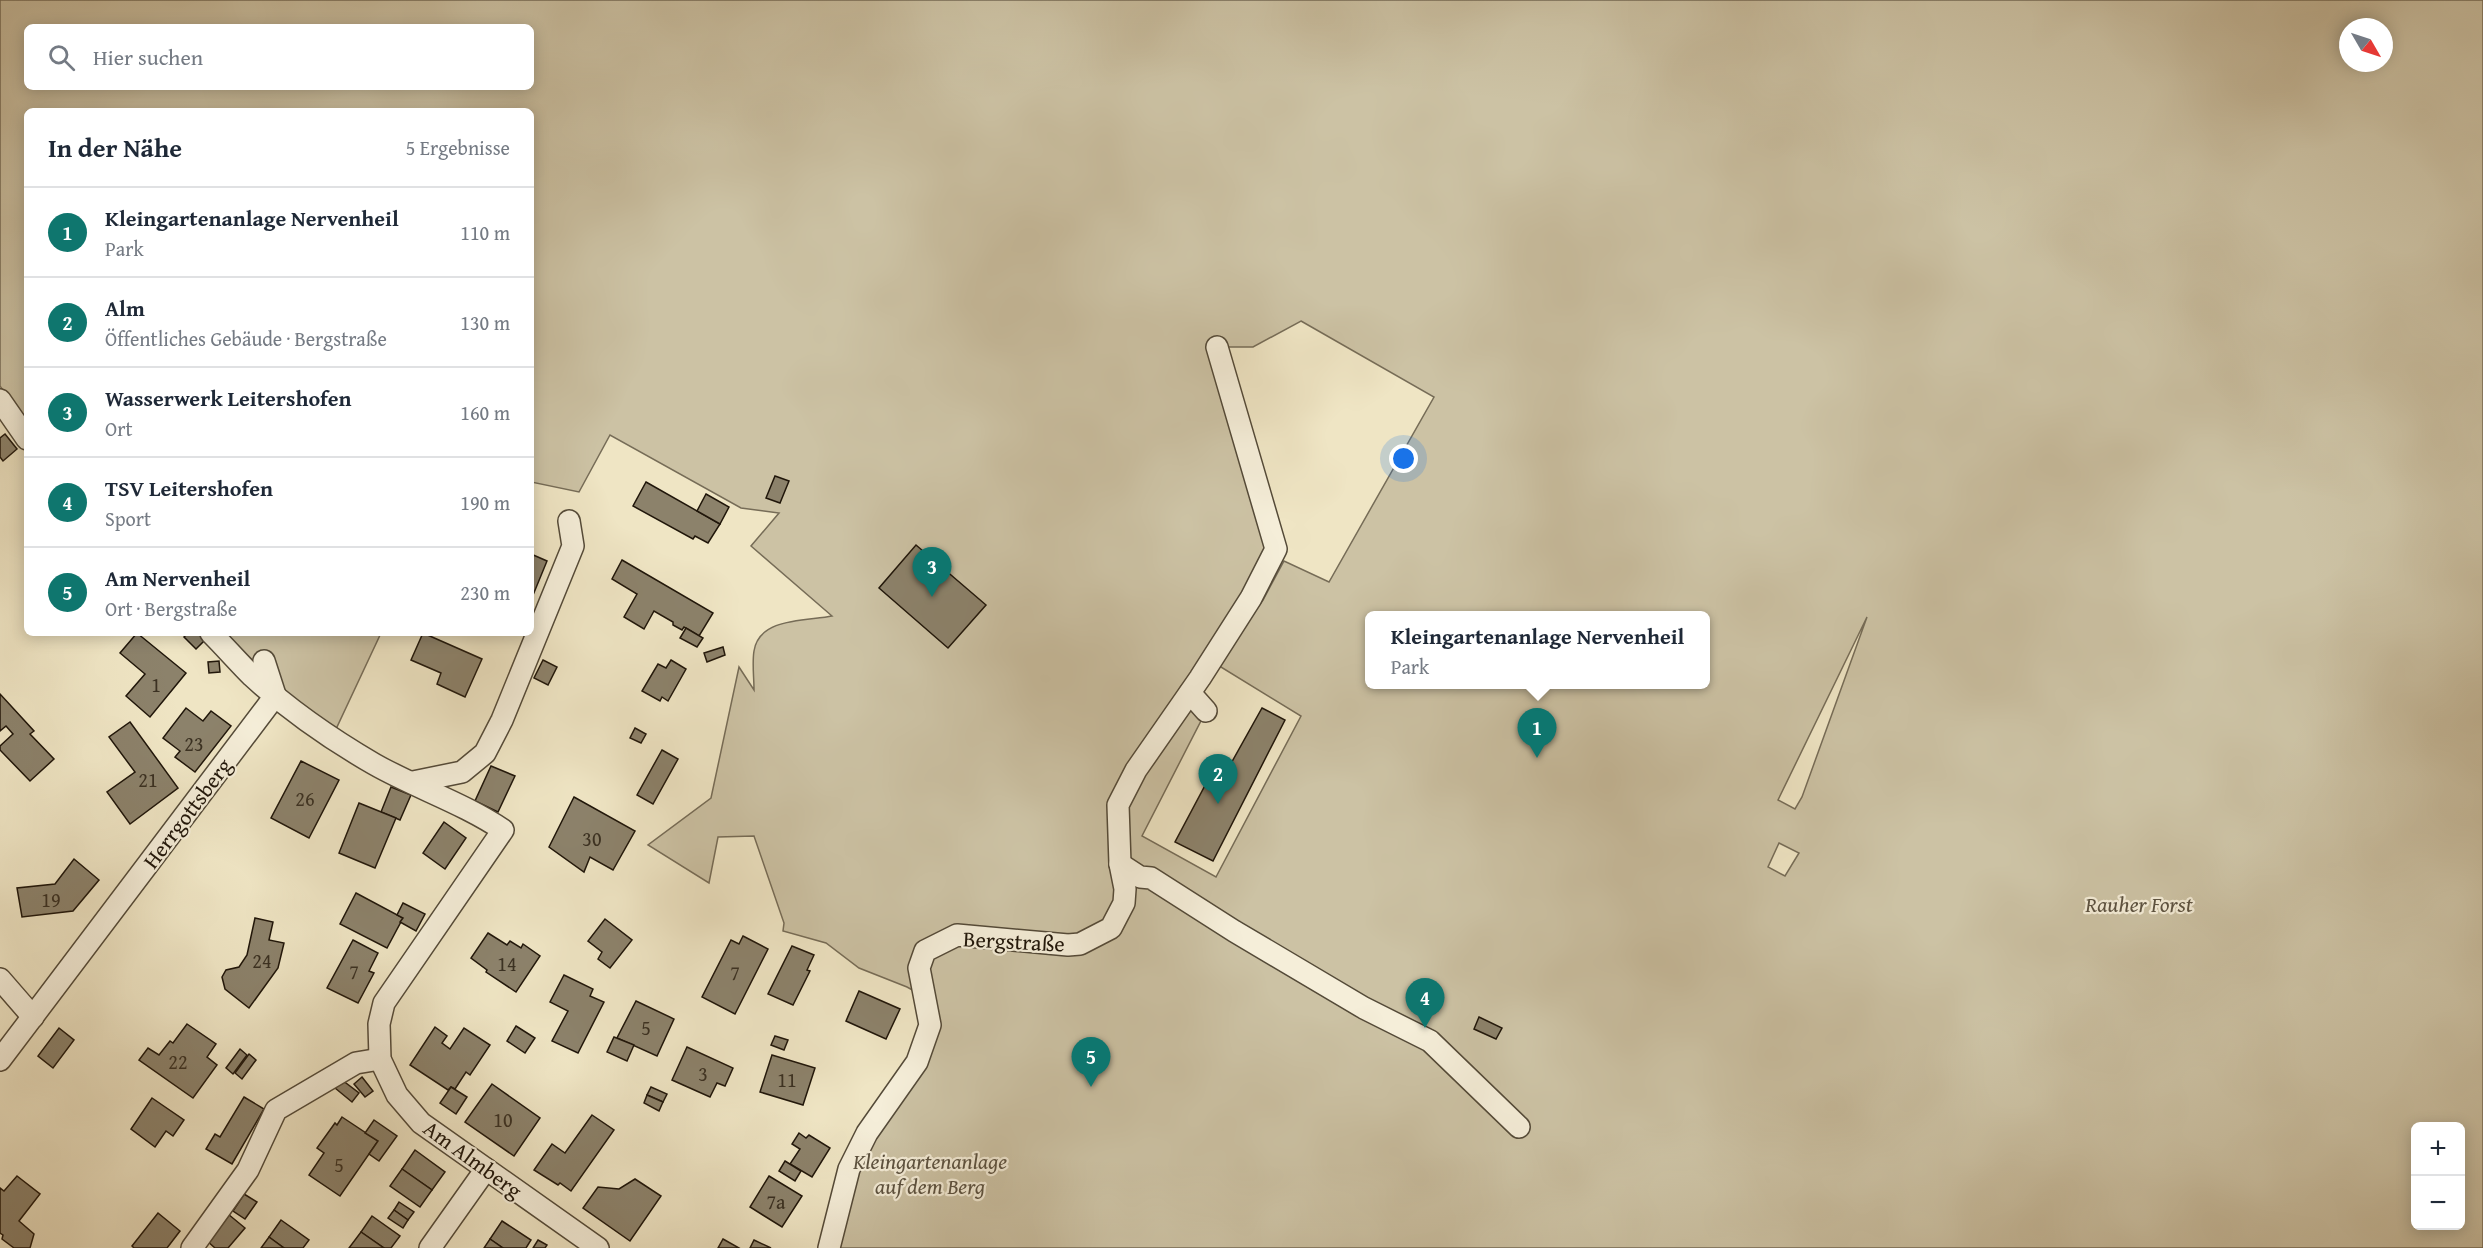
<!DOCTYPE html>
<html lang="de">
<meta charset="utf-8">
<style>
:root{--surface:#fff;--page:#f2f2f3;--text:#1f2937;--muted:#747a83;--line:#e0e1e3;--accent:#0f766e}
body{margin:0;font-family:"Gentium Book Plus",serif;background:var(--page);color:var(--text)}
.controls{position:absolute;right:18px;bottom:18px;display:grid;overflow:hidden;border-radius:9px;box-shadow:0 3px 15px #0003}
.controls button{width:54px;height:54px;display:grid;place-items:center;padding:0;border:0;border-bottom:2px solid var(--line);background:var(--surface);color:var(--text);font:30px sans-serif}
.compass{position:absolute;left:2339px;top:18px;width:54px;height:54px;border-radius:50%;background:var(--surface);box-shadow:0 3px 15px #0003;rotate:129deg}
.you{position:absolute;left:1404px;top:459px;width:21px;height:21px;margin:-15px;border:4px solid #fff;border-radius:50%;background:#1a73e8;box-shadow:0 0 0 9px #1a73e833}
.badge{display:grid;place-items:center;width:39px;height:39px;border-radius:50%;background:var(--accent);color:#fff;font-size:20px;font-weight:700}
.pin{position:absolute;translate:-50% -50px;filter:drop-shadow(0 2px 3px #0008)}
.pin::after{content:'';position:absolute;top:32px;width:21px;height:18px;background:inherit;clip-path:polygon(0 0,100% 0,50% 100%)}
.popup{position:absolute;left:1365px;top:611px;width:345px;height:78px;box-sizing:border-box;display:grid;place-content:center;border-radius:9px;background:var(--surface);filter:drop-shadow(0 2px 4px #0005);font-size:20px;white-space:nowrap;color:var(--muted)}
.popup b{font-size:22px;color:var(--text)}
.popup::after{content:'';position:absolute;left:50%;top:100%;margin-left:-12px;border:12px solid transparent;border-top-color:var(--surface)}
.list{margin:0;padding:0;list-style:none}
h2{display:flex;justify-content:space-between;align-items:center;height:78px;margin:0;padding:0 24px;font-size:26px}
h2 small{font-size:20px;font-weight:400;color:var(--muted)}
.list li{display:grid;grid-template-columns:39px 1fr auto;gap:18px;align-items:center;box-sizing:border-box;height:90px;padding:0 24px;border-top:2px solid var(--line)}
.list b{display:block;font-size:22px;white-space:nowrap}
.list p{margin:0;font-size:20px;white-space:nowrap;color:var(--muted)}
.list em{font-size:20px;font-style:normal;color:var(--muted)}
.icon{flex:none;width:33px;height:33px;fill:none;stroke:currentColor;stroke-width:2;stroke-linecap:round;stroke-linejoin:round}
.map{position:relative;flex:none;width:2483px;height:1248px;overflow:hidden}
.search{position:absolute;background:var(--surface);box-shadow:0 3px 15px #0003;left:24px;top:24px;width:510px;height:66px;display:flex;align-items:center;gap:15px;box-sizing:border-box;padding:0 21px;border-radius:9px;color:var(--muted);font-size:22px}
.panel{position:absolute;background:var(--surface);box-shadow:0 3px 15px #0003;left:24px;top:108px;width:510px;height:528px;border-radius:9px}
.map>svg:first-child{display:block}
.green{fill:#ccc2a4;stroke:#766c57;stroke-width:1.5;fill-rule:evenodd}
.building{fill:#8c826b;stroke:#20160a;stroke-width:1.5}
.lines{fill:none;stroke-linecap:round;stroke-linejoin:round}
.minor-casing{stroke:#544a38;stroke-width:24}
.minor{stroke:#f5eed9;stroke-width:21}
.labels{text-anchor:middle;stroke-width:4.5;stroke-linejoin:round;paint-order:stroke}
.number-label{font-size:20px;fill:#3b3122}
.street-label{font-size:22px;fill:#20160a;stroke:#f5eed9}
.park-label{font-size:22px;font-style:italic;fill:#5c5240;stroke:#f5eed9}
</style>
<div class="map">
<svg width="2483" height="1248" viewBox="0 0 2483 1248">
<rect width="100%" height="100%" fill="#efe5c4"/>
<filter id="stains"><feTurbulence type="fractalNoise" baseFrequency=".00333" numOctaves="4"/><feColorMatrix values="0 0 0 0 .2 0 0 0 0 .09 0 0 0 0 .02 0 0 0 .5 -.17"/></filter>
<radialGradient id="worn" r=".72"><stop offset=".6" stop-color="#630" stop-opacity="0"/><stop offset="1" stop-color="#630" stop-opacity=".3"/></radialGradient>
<!-- green -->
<g class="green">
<path d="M 0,0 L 2483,0 L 2483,1248 L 829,1248 L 849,1169 L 917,1062 L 925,997 L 907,987 L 859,968 L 826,943 L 783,931 L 784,923 L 754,836 L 718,837 L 709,883 L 648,845 L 711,798 L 739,667 L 754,690 C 754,677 752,663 754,651 C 759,617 808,621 832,616 L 751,546 L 779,513 L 741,508 L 610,435 L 579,492 L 531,482 L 531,111 L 27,111 L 27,425 L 0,386 ZM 27,27 L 531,27 L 531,87 L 27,87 ZM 2348,27 L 2384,27 L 2384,63 L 2348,63 ZM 1301,321 L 1434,397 L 1329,582 L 1284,561 L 1263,600 L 1216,664 L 1301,716 L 1216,877 L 1142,836 L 1206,711 L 1190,693 L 1276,549 L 1218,347 L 1253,347 ZM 1369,616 L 1705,616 L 1705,684 L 1369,684 ZM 1867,617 L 1802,797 L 1795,809 L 1778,800 ZM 1779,843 L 1799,853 L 1785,876 L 1768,867 ZM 2416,1126 L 2460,1126 L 2460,1226 L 2416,1226 Z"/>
<path d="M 225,633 L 381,633 L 336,729 L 283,690 Z"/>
</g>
<!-- building -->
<g class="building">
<path d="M 5,434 L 17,449 L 3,461 L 0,457 L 0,438 Z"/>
<path d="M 775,476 L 789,481 L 780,503 L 766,498 Z"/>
<path d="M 646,482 L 720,524 L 708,543 L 695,536 L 693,539 L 633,506 Z"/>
<path d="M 706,494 L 729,507 L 720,524 L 697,511 Z"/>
<path d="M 916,545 L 986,605 L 948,648 L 879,588 Z"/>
<path d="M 531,554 L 547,561 L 531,600 Z"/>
<path d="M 622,560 L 713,613 L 699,636 L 684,627 L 682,630 L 673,625 L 673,622 L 654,611 L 644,629 L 624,617 L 637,594 L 612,579 Z"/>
<path d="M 686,628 L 703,638 L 697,647 L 680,638 Z"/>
<path d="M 137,633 L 186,673 L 150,717 L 126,696 L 145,674 L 120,653 Z"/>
<path d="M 188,633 L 197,633 L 205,640 L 196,649 L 184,637 Z"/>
<path d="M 423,633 L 482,659 L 465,697 L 437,684 L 441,673 L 411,660 Z"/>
<path d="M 723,647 L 725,655 L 707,662 L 704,653 Z"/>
<path d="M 543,660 L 557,667 L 548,685 L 534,678 Z"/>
<path d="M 671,660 L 686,669 L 668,701 L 662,697 L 660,701 L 642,691 L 658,664 L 666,668 Z"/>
<path d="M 219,661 L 220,672 L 209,673 L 208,662 Z"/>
<path d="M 0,694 L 34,731 L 30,734 L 54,759 L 30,781 L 0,750 L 0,746 L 13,734 L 6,726 L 0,731 Z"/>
<path d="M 186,708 L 203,721 L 211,711 L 231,726 L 195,772 L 175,757 L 180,751 L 163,738 Z"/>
<path d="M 1262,708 L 1285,720 L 1213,861 L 1175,842 L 1218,761 L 1229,767 Z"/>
<path d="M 130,722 L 178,788 L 130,824 L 107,792 L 135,772 L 109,737 Z"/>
<path d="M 635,728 L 646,734 L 641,743 L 630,738 Z"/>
<path d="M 662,750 L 678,759 L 653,804 L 637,795 Z"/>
<path d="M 301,761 L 339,780 L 309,838 L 271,818 Z"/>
<path d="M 491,766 L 515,776 L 498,812 L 475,801 Z"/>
<path d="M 391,787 L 411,795 L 400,820 L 381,812 Z"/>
<path d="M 574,797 L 635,831 L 613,870 L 590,857 L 584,872 L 549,847 Z"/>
<path d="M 359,803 L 396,818 L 375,868 L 339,853 Z"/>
<path d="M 444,822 L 466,838 L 445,869 L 423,853 Z"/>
<path d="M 74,859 L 99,880 L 73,911 L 22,917 L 17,888 L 55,884 Z"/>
<path d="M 356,893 L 403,918 L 387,948 L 340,924 Z"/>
<path d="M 403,903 L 425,914 L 416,931 L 400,922 L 403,918 L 397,915 Z"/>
<path d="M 255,918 L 273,922 L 269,940 L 284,943 L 278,968 L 249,1008 L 225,989 L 222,977 L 226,970 L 239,967 L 247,955 Z"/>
<path d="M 605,919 L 632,940 L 610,968 L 598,959 L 602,952 L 588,941 Z"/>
<path d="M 488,933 L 507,945 L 510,941 L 521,948 L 523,944 L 540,956 L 516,992 L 486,972 L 487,970 L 471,958 Z"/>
<path d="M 743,936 L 768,949 L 735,1014 L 702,997 L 731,940 L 739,944 Z"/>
<path d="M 353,940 L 378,953 L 369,971 L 374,973 L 358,1003 L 327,988 Z"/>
<path d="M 792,946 L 814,955 L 807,970 L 810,971 L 793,1005 L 768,994 Z"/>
<path d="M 564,975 L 593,989 L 590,996 L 604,1002 L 578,1053 L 552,1041 L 568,1011 L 550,1002 Z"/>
<path d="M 859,991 L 900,1009 L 886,1039 L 846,1021 Z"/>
<path d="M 636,1001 L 674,1019 L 657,1056 L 617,1038 Z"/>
<path d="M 1479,1017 L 1502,1028 L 1496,1039 L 1474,1029 Z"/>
<path d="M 187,1024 L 216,1044 L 207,1057 L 217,1065 L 193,1098 L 139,1060 L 148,1048 L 159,1055 L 170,1041 L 173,1043 Z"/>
<path d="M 516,1026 L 535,1038 L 525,1053 L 507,1041 Z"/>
<path d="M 435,1027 L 447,1036 L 442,1043 L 450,1049 L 464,1028 L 490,1045 L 470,1075 L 466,1072 L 455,1089 L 451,1087 L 448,1090 L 410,1065 Z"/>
<path d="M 59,1028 L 74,1040 L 53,1068 L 38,1056 Z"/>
<path d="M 775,1036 L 788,1040 L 784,1050 L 771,1045 Z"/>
<path d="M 614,1037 L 634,1045 L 627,1061 L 607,1052 Z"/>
<path d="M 687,1047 L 733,1068 L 725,1086 L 717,1083 L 710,1097 L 672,1080 Z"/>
<path d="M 240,1049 L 247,1055 L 233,1074 L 226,1068 Z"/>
<path d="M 249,1054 L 256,1060 L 242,1079 L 235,1073 Z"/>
<path d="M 772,1055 L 815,1068 L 803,1105 L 760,1092 Z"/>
<path d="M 362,1077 L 373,1091 L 365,1097 L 354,1084 Z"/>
<path d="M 342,1080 L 359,1093 L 352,1102 L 335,1088 Z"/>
<path d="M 492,1084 L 540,1118 L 514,1156 L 465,1122 Z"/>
<path d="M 451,1087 L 467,1097 L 456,1114 L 440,1103 Z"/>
<path d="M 651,1087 L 667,1094 L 663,1102 L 647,1095 Z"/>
<path d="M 647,1095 L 663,1102 L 659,1111 L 644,1103 Z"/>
<path d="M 244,1097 L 264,1109 L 232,1164 L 206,1149 L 215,1134 L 220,1137 Z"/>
<path d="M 152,1098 L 184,1120 L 173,1136 L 166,1131 L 155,1147 L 131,1129 Z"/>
<path d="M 592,1115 L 614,1130 L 571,1191 L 560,1183 L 558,1185 L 534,1170 L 552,1144 L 565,1153 Z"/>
<path d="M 342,1117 L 378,1141 L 340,1196 L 309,1175 L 324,1153 L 317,1148 L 335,1123 L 337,1125 Z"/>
<path d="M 374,1120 L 397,1136 L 379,1161 L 369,1154 L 378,1141 L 365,1133 Z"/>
<path d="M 799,1133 L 806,1138 L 809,1135 L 830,1148 L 812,1177 L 790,1164 L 800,1149 L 792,1144 Z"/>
<path d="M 415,1150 L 445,1172 L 432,1190 L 402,1169 Z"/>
<path d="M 785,1161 L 801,1171 L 795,1181 L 779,1171 Z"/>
<path d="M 402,1169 L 432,1190 L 420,1207 L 390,1186 Z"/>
<path d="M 17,1176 L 40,1194 L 19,1221 L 34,1234 L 30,1248 L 14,1248 L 2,1239 L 3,1235 L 0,1233 L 0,1188 L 4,1191 Z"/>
<path d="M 769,1176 L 802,1196 L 782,1227 L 750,1207 Z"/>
<path d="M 635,1179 L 661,1196 L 630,1241 L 583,1208 L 598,1187 L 619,1189 Z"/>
<path d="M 244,1194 L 257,1202 L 245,1219 L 233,1211 Z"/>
<path d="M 399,1202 L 414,1212 L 408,1220 L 394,1210 Z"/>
<path d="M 394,1210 L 408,1220 L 403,1228 L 388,1218 Z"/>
<path d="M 158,1213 L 180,1231 L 167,1248 L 134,1248 L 132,1246 Z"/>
<path d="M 228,1214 L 245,1228 L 228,1248 L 215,1248 L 206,1240 Z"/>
<path d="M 372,1216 L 400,1236 L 391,1248 L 384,1248 L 361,1232 Z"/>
<path d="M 281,1220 L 309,1240 L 303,1248 L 284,1248 L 269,1237 Z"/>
<path d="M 502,1221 L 531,1240 L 526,1248 L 503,1248 L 490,1239 Z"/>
<path d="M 361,1232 L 384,1248 L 349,1248 Z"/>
<path d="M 269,1237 L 284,1248 L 261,1248 Z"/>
<path d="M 490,1239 L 503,1248 L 484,1248 Z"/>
<path d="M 723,1239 L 739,1248 L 718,1248 Z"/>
<path d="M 538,1240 L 547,1245 L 545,1248 L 533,1248 Z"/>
<path d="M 754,1240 L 771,1248 L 750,1248 Z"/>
</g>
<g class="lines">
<!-- minor casing -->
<g class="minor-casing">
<g id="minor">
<path d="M 0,400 L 27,439"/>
<path d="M 211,633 C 225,647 238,662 252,676 C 288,709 331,739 374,764 C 416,788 463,803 503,830 L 384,1003 L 379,1024 L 380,1059 L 397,1095 L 421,1123 L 598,1248"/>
<path d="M 264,661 L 275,695"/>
<path d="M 1190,693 L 1206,711"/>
<path d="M 413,782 L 462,772 L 485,753 L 502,720 L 573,546 L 569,521"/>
<path d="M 1120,864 L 1140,877 L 1151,878 L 1234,931 L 1364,1008 L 1430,1041 L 1519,1127"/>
<path d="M 0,979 L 33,1017"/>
<path d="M 0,1060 L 275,696"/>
<path d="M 192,1248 L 248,1170 L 276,1110 L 356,1063 L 380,1059"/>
<path d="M 430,1248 L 486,1169"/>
<path d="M 829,1248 L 849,1169 L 867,1133 L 917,1062 L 930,1025 L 919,968 L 925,951 L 957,935 L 1068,945 L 1080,944 L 1111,928 L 1124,903 L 1125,889 L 1120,864 L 1118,805 L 1136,770 L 1200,678 L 1251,598 L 1276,549 L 1217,347"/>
</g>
</g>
<!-- minor -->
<use href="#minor" class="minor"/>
</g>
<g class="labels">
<!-- number labels -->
<g class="number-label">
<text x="156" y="692">1</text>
<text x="194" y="751">23</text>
<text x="148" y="787">21</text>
<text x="305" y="806">26</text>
<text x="592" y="846">30</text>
<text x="51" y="907">19</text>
<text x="262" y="968">24</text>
<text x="507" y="971">14</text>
<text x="354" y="979">7</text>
<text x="735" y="980">7</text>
<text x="646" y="1035">5</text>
<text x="178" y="1069">22</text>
<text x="703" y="1081">3</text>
<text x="787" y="1087">11</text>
<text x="503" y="1127">10</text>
<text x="339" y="1172">5</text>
<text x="776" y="1209">7a</text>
</g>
<!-- street labels -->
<g class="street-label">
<text transform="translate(187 813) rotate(-53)" y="8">Herrgottsberg</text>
<text transform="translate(1014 941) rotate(3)" y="8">Bergstraße</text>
<text transform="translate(473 1159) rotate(36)" y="8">Am Almberg</text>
</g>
<!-- park labels -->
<g class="park-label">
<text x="2139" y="912">Rauher Forst</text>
<text x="930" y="1169">Kleingartenanlage<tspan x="930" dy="25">auf dem Berg</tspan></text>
</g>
</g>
<rect width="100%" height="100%" filter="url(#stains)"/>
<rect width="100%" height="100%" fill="url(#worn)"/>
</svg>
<div class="controls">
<button>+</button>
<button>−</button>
</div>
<svg class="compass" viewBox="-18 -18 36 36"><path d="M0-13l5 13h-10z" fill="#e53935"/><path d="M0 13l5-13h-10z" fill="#747a83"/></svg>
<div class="you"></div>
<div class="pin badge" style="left:1537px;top:758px">1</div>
<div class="popup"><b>Kleingartenanlage Nervenheil</b>Park</div>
<div class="pin badge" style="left:1218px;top:804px">2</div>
<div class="pin badge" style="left:932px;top:597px">3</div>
<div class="pin badge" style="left:1425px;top:1028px">4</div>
<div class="pin badge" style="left:1091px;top:1087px">5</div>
<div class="search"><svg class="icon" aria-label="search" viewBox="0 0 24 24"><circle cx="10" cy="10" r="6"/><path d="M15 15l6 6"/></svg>Hier suchen</div>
<section class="panel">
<h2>In der Nähe<small>5 Ergebnisse</small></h2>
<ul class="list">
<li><span class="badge">1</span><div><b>Kleingartenanlage Nervenheil</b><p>Park</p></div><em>110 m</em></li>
<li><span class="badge">2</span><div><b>Alm</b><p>Öffentliches Gebäude · Bergstraße</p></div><em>130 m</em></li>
<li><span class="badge">3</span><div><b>Wasserwerk Leitershofen</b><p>Ort</p></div><em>160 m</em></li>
<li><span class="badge">4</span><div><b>TSV Leitershofen</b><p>Sport</p></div><em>190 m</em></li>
<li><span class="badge">5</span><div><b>Am Nervenheil</b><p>Ort · Bergstraße</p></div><em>230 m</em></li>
</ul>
</section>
</div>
